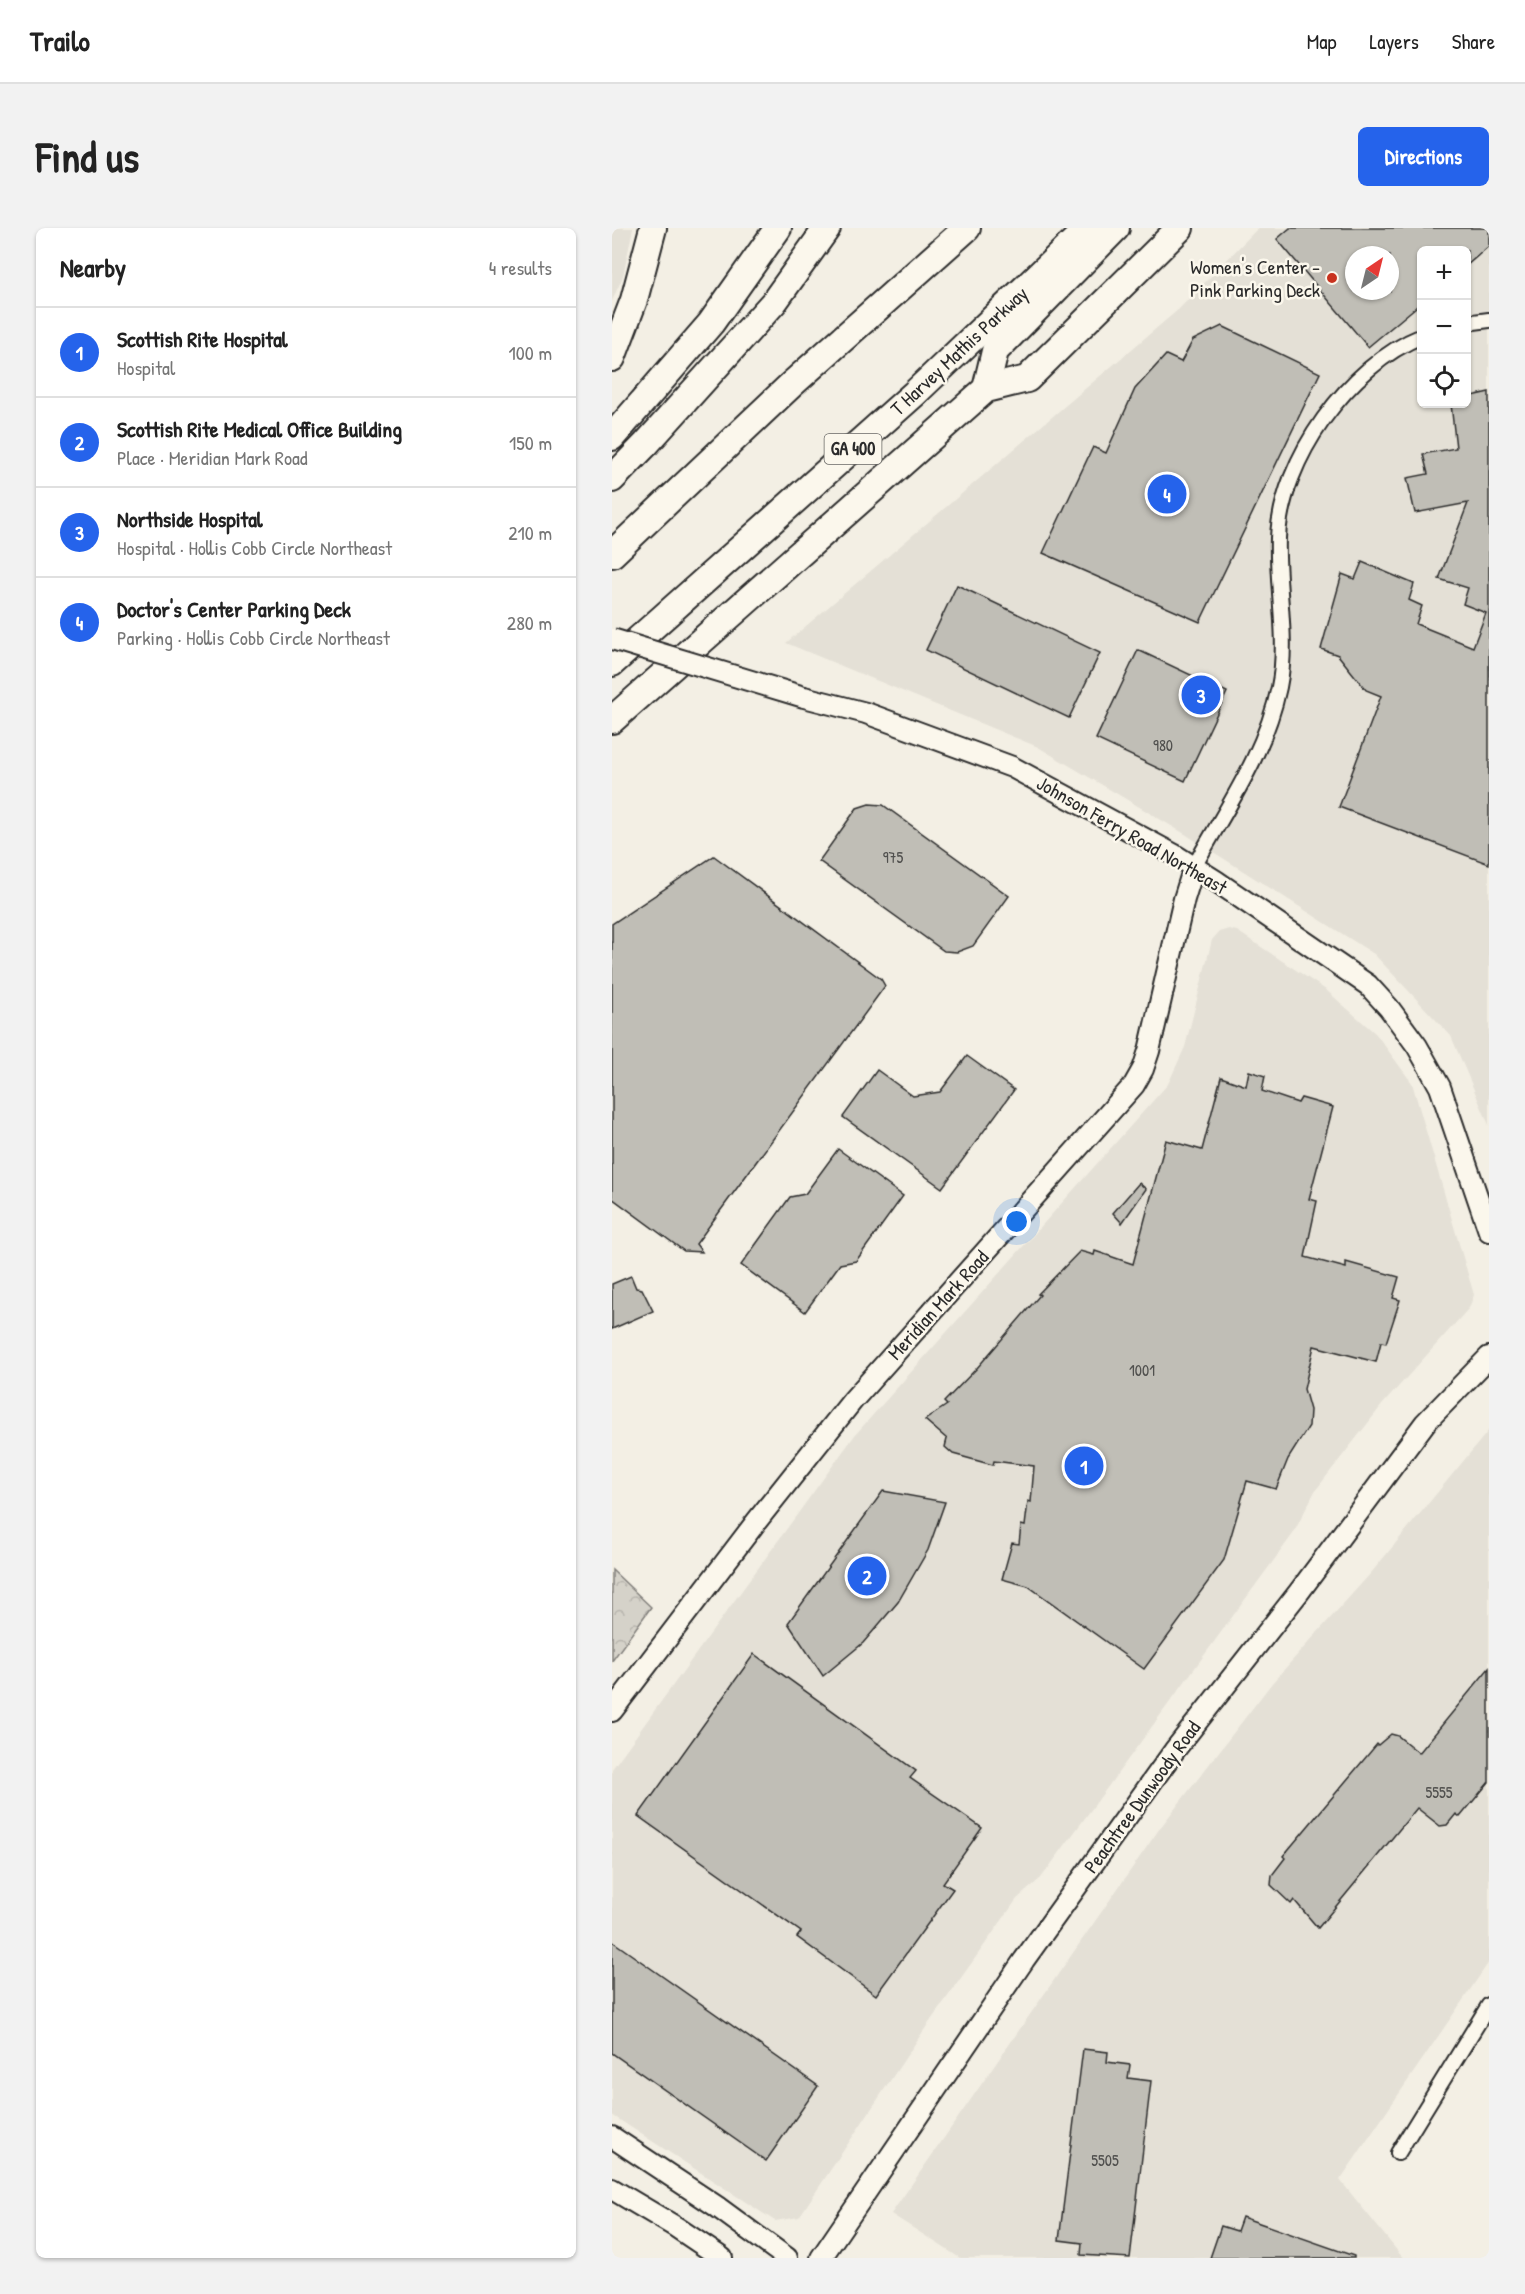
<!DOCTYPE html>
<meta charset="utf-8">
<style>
:root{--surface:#fff;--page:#f2f2f2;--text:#222;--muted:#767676;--line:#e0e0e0;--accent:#2563eb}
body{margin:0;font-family:"Patrick Hand",sans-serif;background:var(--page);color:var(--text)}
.controls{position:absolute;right:18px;top:18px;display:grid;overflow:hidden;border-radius:9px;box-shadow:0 2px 4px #0004}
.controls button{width:54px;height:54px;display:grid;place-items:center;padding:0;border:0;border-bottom:2px solid var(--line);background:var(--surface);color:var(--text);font:30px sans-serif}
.compass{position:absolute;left:733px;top:18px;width:54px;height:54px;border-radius:50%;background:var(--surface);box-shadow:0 2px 4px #0004;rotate:35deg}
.you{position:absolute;left:405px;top:994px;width:21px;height:21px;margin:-15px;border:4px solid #fff;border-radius:50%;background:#1a73e8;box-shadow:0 0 0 9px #1a73e833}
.badge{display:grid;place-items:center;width:39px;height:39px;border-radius:50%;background:var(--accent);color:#fff;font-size:20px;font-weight:700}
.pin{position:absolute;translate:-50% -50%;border:3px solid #fff;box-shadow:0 2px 6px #0006}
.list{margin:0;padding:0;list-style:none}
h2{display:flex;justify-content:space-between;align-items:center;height:78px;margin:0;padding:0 24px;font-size:26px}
h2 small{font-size:20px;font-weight:400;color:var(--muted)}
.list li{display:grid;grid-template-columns:39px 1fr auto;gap:18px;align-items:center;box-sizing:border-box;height:90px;padding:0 24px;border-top:2px solid var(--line)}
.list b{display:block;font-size:22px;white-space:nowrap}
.list p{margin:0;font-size:20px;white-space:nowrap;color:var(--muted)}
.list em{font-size:20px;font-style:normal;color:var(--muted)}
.icon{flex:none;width:33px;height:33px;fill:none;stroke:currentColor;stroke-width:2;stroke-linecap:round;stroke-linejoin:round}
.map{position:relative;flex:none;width:877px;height:2030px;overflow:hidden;border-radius:9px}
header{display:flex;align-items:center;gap:36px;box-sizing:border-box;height:84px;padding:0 30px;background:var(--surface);border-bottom:2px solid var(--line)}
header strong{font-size:28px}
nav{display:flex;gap:33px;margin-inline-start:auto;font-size:21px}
.intro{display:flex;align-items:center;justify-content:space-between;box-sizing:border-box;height:144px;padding:0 36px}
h1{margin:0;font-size:42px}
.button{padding:15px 27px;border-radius:9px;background:var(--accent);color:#fff;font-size:21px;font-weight:700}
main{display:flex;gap:36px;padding:0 36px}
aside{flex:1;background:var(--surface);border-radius:9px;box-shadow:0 2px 4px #0004}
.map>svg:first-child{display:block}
.built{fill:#e4e0d6;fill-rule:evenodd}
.forest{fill:url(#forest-crowns);stroke:#807e7a;stroke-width:1.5}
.building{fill:#c0beb6;stroke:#2b2b2b;stroke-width:1.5;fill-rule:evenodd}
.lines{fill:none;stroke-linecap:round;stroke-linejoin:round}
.street-casing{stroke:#2b2b2b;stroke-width:18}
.secondary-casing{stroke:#2b2b2b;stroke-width:24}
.highway-casing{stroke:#2b2b2b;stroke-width:30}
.street{stroke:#fbf7ec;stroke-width:14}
.secondary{stroke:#fbf7ec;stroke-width:20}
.highway{stroke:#fbf7ec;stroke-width:26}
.secondary-bridge-casing{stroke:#2b2b2b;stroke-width:24;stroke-linecap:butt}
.secondary-bridge{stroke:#fbf7ec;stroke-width:20}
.poi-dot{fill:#c8321e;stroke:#fbf7ec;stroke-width:2}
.labels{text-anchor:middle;stroke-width:5;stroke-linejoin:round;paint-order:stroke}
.number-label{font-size:16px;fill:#50504e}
.shield{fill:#fbf7ec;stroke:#696865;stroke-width:1.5}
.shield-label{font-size:18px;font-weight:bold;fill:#2b2b2b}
.poi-label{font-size:20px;fill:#2b2b2b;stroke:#fbf7ec;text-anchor:end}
.street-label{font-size:20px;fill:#2b2b2b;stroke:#fbf7ec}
</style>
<header>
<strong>Trailo</strong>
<nav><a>Map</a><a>Layers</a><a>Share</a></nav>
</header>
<div class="intro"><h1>Find us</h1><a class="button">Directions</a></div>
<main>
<aside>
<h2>Nearby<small>4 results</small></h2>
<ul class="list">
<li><span class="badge">1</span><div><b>Scottish Rite Hospital</b><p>Hospital</p></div><em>100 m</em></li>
<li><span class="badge">2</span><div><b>Scottish Rite Medical Office Building</b><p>Place · Meridian Mark Road</p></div><em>150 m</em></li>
<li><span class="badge">3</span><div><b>Northside Hospital</b><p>Hospital · Hollis Cobb Circle Northeast</p></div><em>210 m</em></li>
<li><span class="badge">4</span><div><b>Doctor's Center Parking Deck</b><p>Parking · Hollis Cobb Circle Northeast</p></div><em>280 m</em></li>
</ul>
</aside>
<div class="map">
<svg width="877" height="2030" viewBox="0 0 877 2030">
<defs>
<pattern id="forest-crowns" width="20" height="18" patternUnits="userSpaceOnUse" patternTransform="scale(1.5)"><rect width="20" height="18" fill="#d5d2c9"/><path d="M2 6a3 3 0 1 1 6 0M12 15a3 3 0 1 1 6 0" fill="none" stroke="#b7b4ad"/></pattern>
</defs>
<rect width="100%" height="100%" fill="#f3efe4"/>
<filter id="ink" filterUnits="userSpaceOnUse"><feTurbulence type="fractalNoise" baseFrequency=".0167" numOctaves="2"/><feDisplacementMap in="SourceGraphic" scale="12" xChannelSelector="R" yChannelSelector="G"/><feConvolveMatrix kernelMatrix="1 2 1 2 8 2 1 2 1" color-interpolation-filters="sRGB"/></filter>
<g filter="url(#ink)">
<!-- built -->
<g class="built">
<path d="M 0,0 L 21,0 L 11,48 L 0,73 Z"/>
<path d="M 646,0 L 877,0 L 877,897 L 839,808 L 762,726 L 573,606 L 426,519 L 174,415 L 567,81 ZM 810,22 L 854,22 L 854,176 L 810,176 ZM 742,27 L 778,27 L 778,63 L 742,63 Z"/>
<path d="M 617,701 L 625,703 L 714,762 L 764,806 L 800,855 L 862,1067 L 857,1080 L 770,1177 L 703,1263 L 681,1306 L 429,1650 L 405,1671 L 312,1802 L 187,1989 L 163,1993 L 0,1887 L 0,1541 L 243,1207 L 556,856 L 573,819 L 600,712 L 607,704 Z"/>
<path d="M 877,1202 L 877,1734 L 728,1952 L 791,2030 L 348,2030 L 279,1986 L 548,1600 L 660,1455 L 759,1345 Z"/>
</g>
<!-- forest -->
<path class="forest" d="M 0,1342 L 39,1379 L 0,1433 Z"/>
<!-- building -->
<g class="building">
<path d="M 678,0 L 877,0 L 877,18 L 855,37 L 855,22 L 810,22 L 810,74 L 756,119 L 665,11 ZM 742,27 L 778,27 L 778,63 L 742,63 Z"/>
<path d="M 610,98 L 708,145 L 588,394 L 431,325 L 481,219 L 494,225 L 523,161 L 554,127 L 569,134 L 581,112 Z"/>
<path d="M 877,164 L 877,636 L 727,579 L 769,468 L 754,462 L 726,427 L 709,421 L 730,346 L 743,351 L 750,334 L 802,356 L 797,372 L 810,378 L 804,396 L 861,419 L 874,385 L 851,376 L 856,360 L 827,351 L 856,275 L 803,285 L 795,250 L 816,246 L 811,226 L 844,220 L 839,176 L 855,176 L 855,169 Z"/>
<path d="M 345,357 L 488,425 L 457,490 L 314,422 Z"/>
<path d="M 526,422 L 615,464 L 573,553 L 484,511 Z"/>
<path d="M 257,576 L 271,577 L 397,668 L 361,718 L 345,724 L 332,723 L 207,633 L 245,580 Z"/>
<path d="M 102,628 L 269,751 L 273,758 L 84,1016 L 90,1024 L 72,1023 L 0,970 L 0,696 Z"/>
<path d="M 355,828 L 402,862 L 330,960 L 231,889 L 265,842 L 301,868 L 328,864 Z"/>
<path d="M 637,843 L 653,848 L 650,863 L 686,875 L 689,870 L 721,879 L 697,971 L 705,973 L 693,1029 L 734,1040 L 734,1034 L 787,1049 L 781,1070 L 788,1072 L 774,1115 L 769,1114 L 764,1134 L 702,1118 L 692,1161 L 698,1182 L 697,1198 L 676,1231 L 664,1261 L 635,1253 L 612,1332 L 532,1441 L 416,1358 L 390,1351 L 400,1315 L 407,1316 L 409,1297 L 413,1298 L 416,1273 L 419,1274 L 422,1238 L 382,1233 L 381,1237 L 341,1226 L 333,1219 L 335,1211 L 313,1192 L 335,1177 L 332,1174 L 365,1140 L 428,1067 L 426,1066 L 468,1023 L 482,1027 L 483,1023 L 521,1036 L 554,912 L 590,922 L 609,849 L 634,858 Z"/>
<path d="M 226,921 L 291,968 L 244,1033 L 228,1036 L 193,1084 L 129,1037 L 178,969 L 193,966 Z"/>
<path d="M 527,955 L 534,961 L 510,995 L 501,985 Z"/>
<path d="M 19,1048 L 24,1060 L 30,1061 L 41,1083 L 0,1101 L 0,1056 Z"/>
<path d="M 271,1263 L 333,1274 L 316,1322 L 286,1374 L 251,1415 L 211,1448 L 176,1395 Z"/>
<path d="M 142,1426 L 304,1543 L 298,1550 L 370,1600 L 331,1655 L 341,1661 L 264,1767 L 185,1709 L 189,1704 L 26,1588 Z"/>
<path d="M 877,1440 L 877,1554 L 848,1589 L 844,1586 L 835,1597 L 828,1598 L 805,1580 L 706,1700 L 682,1672 L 679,1676 L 659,1657 L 660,1647 L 673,1630 L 671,1628 L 765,1516 L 766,1517 L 779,1506 L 786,1508 L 807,1525 Z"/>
<path d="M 0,1713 L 206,1858 L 154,1933 L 0,1825 Z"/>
<path d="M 471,1821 L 496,1824 L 495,1834 L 518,1837 L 516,1850 L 539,1853 L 518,2030 L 469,2027 L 470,2015 L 447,2012 Z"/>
<path d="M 630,1989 L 742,2028 L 742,2030 L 598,2030 L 609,1998 L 625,2003 Z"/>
</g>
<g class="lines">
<!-- street casing -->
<g class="street-casing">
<g id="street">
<path d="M 854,95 L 877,92"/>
<path d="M 582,639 C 614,580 653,526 667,459 C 677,411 664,359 666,310 C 669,232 737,137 810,108"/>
<path d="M 786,1925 L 877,1777"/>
</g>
</g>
<!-- secondary casing -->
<g class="secondary-casing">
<g id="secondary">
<path d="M 192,469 L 254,485 L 400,539 L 561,626 L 604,653 L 756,757 L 777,780 L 805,818 L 828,859 L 877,1003"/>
<path d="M 0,1483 L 144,1294 L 241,1172 L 522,857 L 531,841 L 537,823 L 572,671 L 582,639"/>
<path d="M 0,1909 L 104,1978 L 175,2030"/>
<path d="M 0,1961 L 64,1999 L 110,2030"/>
<path d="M 209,2030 L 412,1732 L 562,1523 L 687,1364 L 813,1195 L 877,1129"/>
</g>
</g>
<!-- highway casing -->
<g class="highway-casing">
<g id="highway">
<path d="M 0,130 L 22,72 L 41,0"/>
<path d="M 374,161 L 383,123 L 504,0"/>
<path d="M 0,209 L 99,95 L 166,0"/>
<path d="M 0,251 L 34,216 L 162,74 L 215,0"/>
<path d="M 0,326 L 180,156 L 355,0"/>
<path d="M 0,435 L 302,166 L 476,0"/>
<path d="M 0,492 L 374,161 L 415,151 L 568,0"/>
</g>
</g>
<!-- street -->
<use href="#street" class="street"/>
<!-- secondary -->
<use href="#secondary" class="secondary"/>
<!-- highway -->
<use href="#highway" class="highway"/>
<!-- secondary-bridge casing -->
<g class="secondary-bridge-casing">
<path id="secondary-bridge" d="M 0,411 L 192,469"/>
</g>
<!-- secondary-bridge -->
<use href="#secondary-bridge" class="secondary-bridge"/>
</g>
</g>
<!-- markers -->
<circle class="poi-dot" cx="720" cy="50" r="6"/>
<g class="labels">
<!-- number labels -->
<g class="number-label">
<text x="551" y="523">980</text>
<text x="281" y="635">975</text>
<text x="530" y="1148">1001</text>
<text x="827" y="1570">5555</text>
<text x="493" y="1938">5505</text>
</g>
<!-- shield labels -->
<rect class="shield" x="212.5" y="206" width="57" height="30" rx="4.5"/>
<g class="shield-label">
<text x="241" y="227">GA 400</text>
</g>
<!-- poi labels -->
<g class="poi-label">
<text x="708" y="46">Women's Center -<tspan x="708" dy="23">Pink Parking Deck</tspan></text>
</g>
<!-- street labels -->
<g class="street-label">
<text transform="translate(347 123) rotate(-43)" y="7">T Harvey Mathis Parkway</text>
<text transform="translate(520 607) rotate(30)" y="7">Johnson Ferry Road Northeast</text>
<text transform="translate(326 1077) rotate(-48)" y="7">Meridian Mark Road</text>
<text transform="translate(530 1569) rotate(-54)" y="7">Peachtree Dunwoody Road</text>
</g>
</g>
</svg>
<div class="controls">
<button>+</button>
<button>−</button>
<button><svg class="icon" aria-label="locate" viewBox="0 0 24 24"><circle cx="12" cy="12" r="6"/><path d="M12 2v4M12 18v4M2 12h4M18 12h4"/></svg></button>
</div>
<svg class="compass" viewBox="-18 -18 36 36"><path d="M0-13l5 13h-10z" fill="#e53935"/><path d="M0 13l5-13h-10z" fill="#767676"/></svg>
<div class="you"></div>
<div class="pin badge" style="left:472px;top:1238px">1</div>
<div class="pin badge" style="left:255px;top:1348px">2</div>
<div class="pin badge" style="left:589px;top:467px">3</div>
<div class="pin badge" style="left:555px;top:266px">4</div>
</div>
</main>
